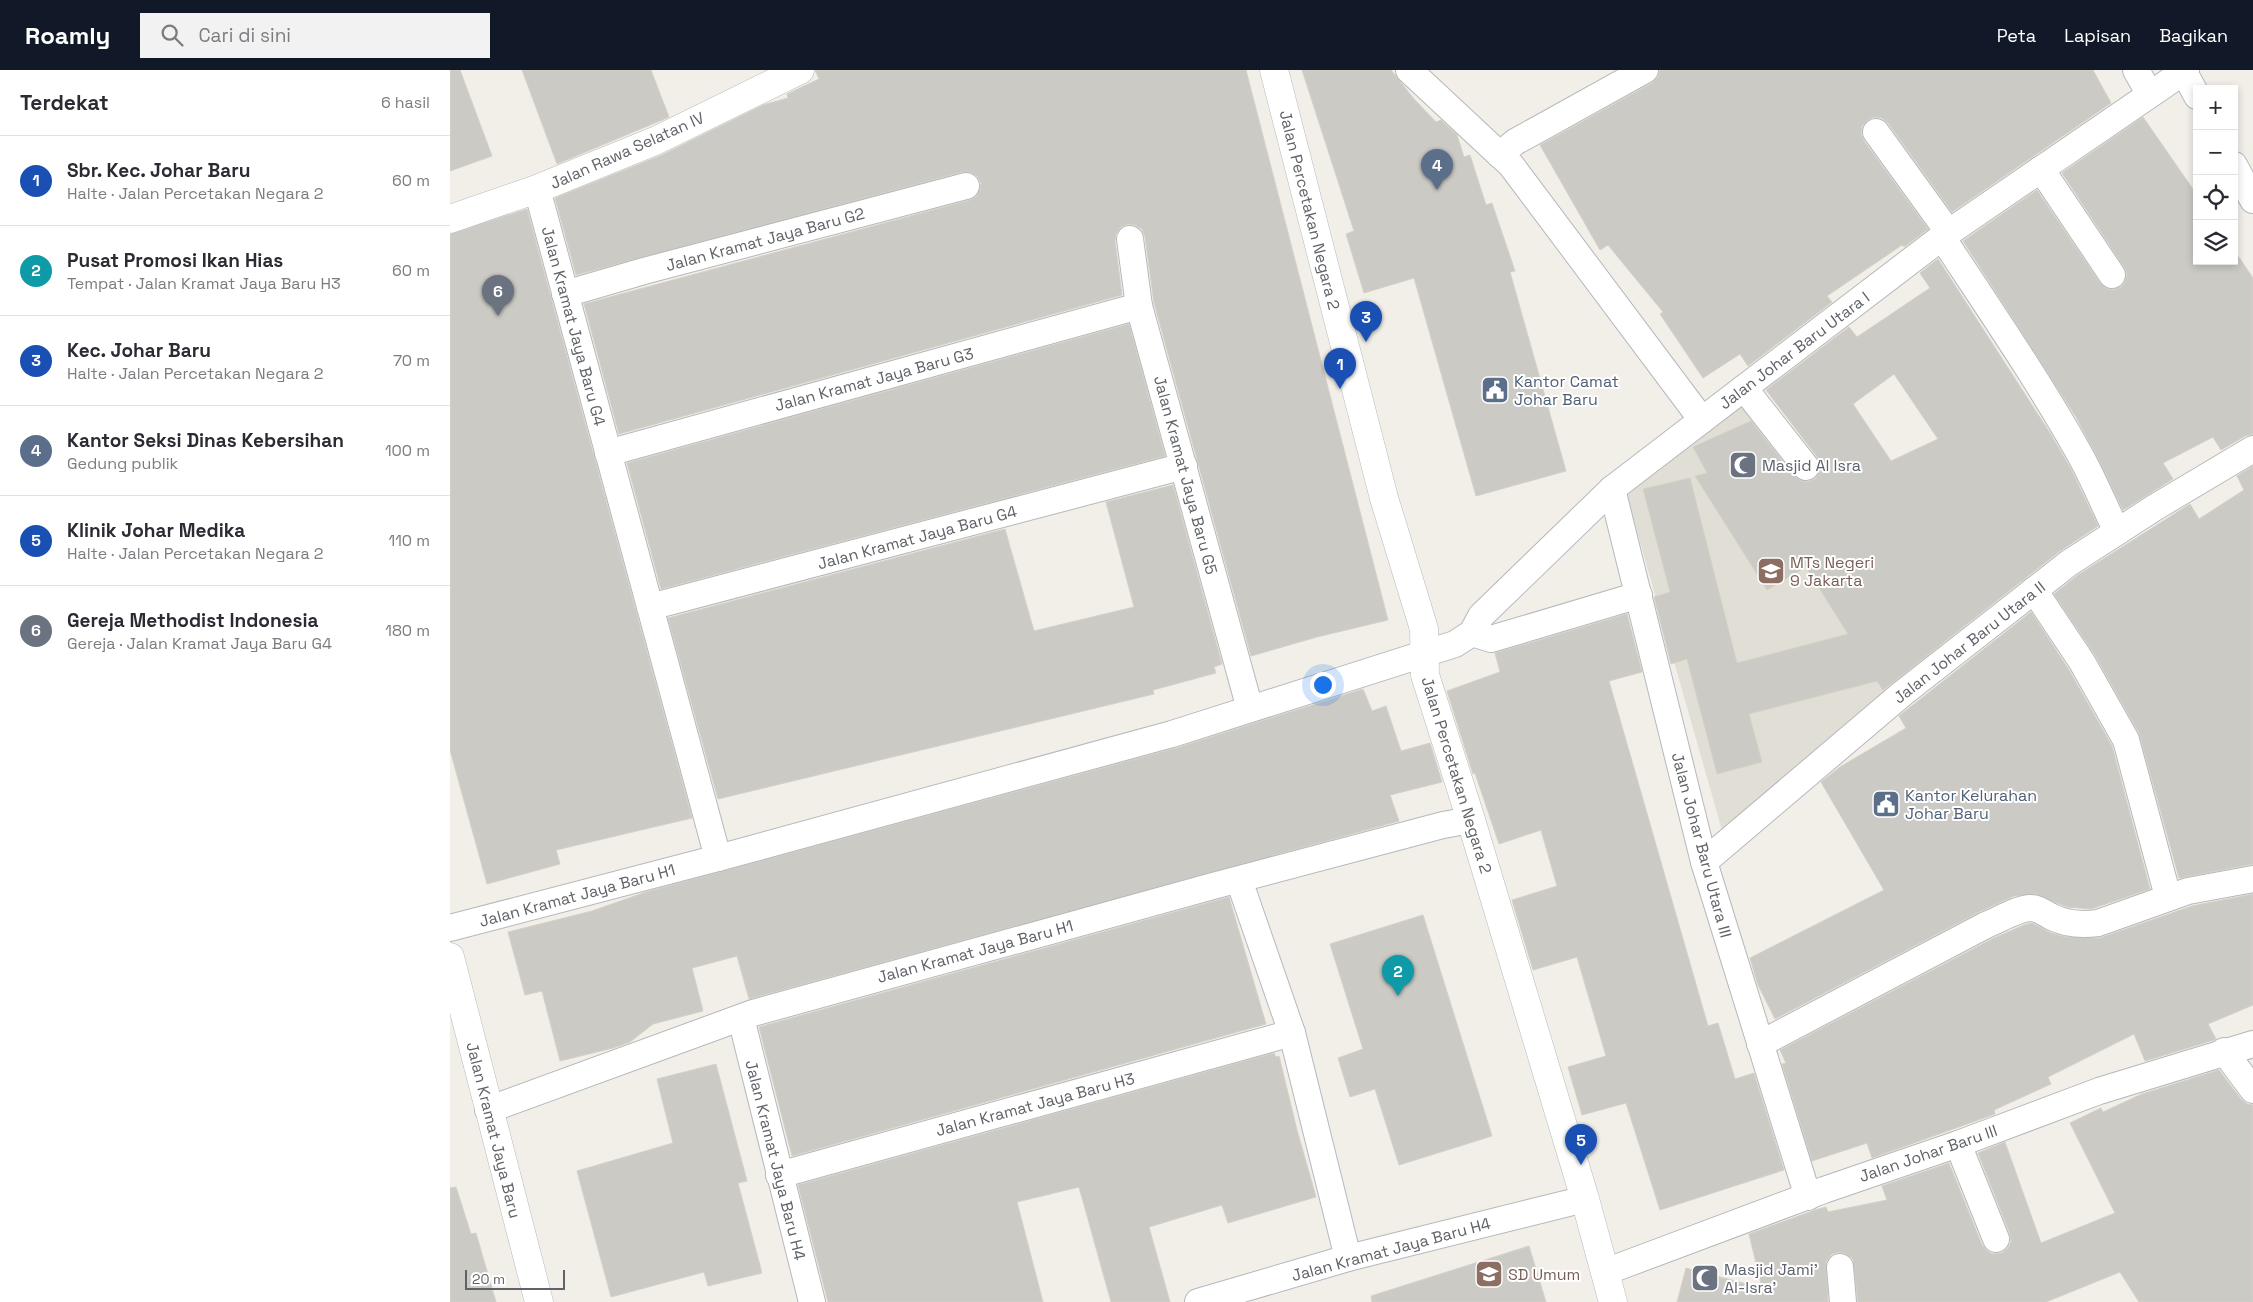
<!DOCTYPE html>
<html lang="id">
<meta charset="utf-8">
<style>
:root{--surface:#fff;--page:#f2f2f3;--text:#2b2b33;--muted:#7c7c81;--line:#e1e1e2;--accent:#111827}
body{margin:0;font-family:"Space Grotesk",sans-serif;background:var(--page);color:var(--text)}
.controls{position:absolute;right:15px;top:15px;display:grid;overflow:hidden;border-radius:0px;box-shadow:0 2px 8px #0003}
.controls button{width:45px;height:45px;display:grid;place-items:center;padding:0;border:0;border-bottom:1px solid var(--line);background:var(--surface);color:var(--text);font:25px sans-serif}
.scale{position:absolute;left:15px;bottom:12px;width:100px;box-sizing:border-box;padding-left:5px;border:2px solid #5f6368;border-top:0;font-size:14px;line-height:18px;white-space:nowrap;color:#5f6368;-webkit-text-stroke:4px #fff;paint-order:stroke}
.you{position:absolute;left:872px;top:614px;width:18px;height:18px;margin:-12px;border:4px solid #fff;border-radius:50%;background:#1a73e8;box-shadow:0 0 0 8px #1a73e833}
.badge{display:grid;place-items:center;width:32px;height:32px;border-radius:50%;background:var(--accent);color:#fff;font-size:16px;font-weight:700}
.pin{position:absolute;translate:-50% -41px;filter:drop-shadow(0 1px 2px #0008)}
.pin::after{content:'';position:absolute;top:26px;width:18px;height:15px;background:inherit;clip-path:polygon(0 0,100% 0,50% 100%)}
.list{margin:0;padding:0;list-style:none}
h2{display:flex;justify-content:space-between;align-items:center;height:65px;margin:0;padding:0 20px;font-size:21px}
h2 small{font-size:16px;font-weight:400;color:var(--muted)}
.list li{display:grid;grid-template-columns:32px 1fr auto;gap:15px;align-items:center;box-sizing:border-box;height:90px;padding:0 20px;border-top:1px solid var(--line)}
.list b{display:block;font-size:19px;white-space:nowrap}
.list p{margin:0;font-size:16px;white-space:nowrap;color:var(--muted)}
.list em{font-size:16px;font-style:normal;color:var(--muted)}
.icon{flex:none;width:28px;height:28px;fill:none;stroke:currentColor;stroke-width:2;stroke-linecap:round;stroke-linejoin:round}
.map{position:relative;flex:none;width:1803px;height:1232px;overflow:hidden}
header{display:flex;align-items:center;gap:30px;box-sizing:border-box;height:70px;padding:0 25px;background:var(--accent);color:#fff}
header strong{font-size:24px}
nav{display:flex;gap:28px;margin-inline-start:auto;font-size:18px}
.search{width:350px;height:45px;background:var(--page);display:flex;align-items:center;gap:12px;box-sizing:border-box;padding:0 18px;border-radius:0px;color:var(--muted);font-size:19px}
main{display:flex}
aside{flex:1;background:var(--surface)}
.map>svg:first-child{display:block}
.education{fill:#e1ded6}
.building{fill:#cccac5;stroke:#d6d1c6;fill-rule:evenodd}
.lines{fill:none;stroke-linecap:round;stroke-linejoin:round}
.street-casing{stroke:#b5b8bc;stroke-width:28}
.secondary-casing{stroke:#b6babf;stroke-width:29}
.street{stroke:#fff;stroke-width:26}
.secondary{stroke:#fff;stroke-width:28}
.labels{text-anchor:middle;stroke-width:4;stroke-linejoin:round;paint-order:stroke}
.street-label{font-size:16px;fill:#5f6368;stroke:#fff}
.service-label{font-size:16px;fill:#4e5e75;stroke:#fff;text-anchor:start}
.worship-label{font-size:16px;fill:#5b616d;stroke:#fff;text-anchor:start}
.education-label{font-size:16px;fill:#785e54;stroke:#fff;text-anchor:start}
</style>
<header>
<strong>Roamly</strong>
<div class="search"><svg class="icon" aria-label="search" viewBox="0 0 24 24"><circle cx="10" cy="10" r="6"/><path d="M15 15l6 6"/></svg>Cari di sini</div>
<nav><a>Peta</a><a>Lapisan</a><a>Bagikan</a></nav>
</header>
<main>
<aside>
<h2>Terdekat<small>6 hasil</small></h2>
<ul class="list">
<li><span class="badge" style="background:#1a4fb4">1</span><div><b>Sbr. Kec. Johar Baru</b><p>Halte · Jalan Percetakan Negara 2</p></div><em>60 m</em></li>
<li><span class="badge" style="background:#0f9aa8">2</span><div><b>Pusat Promosi Ikan Hias</b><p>Tempat · Jalan Kramat Jaya Baru H3</p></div><em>60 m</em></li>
<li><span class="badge" style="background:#1a4fb4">3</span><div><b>Kec. Johar Baru</b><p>Halte · Jalan Percetakan Negara 2</p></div><em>70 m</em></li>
<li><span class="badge" style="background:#5c6f8a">4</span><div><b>Kantor Seksi Dinas Kebersihan</b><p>Gedung publik</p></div><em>100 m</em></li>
<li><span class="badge" style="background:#1a4fb4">5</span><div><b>Klinik Johar Medika</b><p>Halte · Jalan Percetakan Negara 2</p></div><em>110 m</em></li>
<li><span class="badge" style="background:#6b7280">6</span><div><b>Gereja Methodist Indonesia</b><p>Gereja · Jalan Kramat Jaya Baru G4</p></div><em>180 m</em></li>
</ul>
</aside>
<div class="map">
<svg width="1803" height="1232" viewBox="0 0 1803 1232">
<rect width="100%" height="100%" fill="#f1efe8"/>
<!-- education -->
<path class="education" d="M 1305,313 L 1367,395 L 1374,391 L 1495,583 L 1273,764 L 1175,419 Z"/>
<!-- building -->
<g class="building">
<path d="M 0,0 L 10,0 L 42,86 L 0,101 Z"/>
<path d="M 72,0 L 201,0 L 219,47 L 107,94 Z"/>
<path d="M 365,0 L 796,0 L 938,550 L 867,567 L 801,586 L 704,233 L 695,167 L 692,159 L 685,155 L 678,154 L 671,157 L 666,164 L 665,171 L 672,225 L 169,364 L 134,234 L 520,130 L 526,127 L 530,120 L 531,113 L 527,106 L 520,102 L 512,102 L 126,205 L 105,128 L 212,85 L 313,35 L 338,28 L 337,24 L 369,9 Z"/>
<path d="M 852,0 L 941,0 L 964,29 L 986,52 L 991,50 L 1007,65 L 1014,87 L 1020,85 L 1036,135 L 1042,133 L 1065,201 L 1060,202 L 1116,401 L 1026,426 L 964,208 L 914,223 L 896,164 L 904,161 Z"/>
<path d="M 1210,0 L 1643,0 L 1661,33 L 1502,142 L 1438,53 L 1432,48 L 1424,47 L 1418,50 L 1412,56 L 1411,64 L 1414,71 L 1478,159 L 1454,177 L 1452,175 L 1377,226 L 1382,232 L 1298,296 L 1290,284 L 1253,308 L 1210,244 L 1213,242 L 1158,175 L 1150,180 L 1090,75 L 1202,13 L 1208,7 Z"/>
<path d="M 1693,47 L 1747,125 L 1747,191 L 1784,191 L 1784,180 L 1803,208 L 1803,364 L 1795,366 L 1771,380 L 1763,367 L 1713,393 L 1723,409 L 1673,440 L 1647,386 L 1626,347 L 1513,171 L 1587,120 L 1650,213 L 1655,218 L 1663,220 L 1671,217 L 1675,212 L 1677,204 L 1674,197 L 1612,103 Z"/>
<path d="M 77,139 L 242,748 L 106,780 L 110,794 L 37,814 L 0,680 L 0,164 Z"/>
<path d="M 1488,189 L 1600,363 L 1621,399 L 1648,456 L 1610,481 L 1433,620 L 1427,611 L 1299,644 L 1312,692 L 1267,704 L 1237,589 L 1221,594 L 1204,527 L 1220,522 L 1193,419 L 1240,408 L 1287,593 L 1398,564 L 1356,497 L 1317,520 L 1245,406 L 1257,403 L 1243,377 L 1301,351 L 1345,407 L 1351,411 L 1358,412 L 1365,409 L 1370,402 L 1371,395 L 1368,388 L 1316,320 L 1399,257 L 1407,267 L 1480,218 L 1470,203 ZM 1444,304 L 1488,369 L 1441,391 L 1403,334 Z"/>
<path d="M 679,254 L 715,386 L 211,519 L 177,393 Z"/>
<path d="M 1803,396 L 1803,794 L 1729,808 L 1689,663 L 1645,585 L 1604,524 L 1628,505 L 1740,434 L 1749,449 L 1794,420 L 1787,406 Z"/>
<path d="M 723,415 L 772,594 L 764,597 L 766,603 L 703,620 L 704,624 L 268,729 L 218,548 L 555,459 L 584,561 L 684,537 L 656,432 Z"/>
<path d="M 1581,542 L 1619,600 L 1662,676 L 1700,819 L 1641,839 L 1617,837 L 1586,824 L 1564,826 L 1529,842 L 1325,949 L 1308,915 L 1300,888 L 1434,820 L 1371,712 L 1390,697 L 1456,658 L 1449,646 Z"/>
<path d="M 1177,544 L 1192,602 L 1159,611 L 1258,956 L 1268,953 L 1285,1009 L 1304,1003 L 1334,1100 L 1210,1140 L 1176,1033 L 1132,1045 L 1118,997 L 1156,986 L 1127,887 L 1083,900 L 1062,830 L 1107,816 L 1091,760 L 1049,774 L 1025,703 L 1023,704 L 997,621 L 1050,602 L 1045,583 Z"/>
<path d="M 913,619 L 922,641 L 936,636 L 951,681 L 980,673 L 992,712 L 940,725 L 949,751 L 299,929 L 287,886 L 242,898 L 253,941 L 203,954 L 180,972 L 163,978 L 110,991 L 92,921 L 75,925 L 58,862 L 142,841 L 196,822 L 726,678 Z"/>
<path d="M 1803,824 L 1803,935 L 1758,954 L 1766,969 L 1764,970 L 1695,991 L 1684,964 L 1598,1007 L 1601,1014 L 1544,1040 L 1545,1044 L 1422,1088 L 1417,1073 L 1362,1091 L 1332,994 L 1336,993 L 1330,980 L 1542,869 L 1574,855 L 1582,853 L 1601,863 L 1616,867 L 1650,868 L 1742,836 Z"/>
<path d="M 779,827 L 816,954 L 342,1086 L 309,957 Z"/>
<path d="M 973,845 L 1042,1066 L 949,1095 L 925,1019 L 900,1027 L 888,988 L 913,979 L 880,874 Z"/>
<path d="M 824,983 L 826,987 L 829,986 L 847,1060 L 866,1127 L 778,1153 L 772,1135 L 699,1157 L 720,1232 L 661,1232 L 629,1117 L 567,1132 L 593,1232 L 378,1232 L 348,1115 Z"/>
<path d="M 266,994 L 297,1111 L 288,1113 L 312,1203 L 258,1216 L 254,1202 L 161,1227 L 127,1101 L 223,1073 L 207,1009 Z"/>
<path d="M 1769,1000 L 1791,1029 L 1797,1034 L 1803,1035 L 1803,1232 L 1689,1232 L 1670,1202 L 1596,1232 L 1408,1232 L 1403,1189 L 1397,1184 L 1389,1182 L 1382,1184 L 1376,1191 L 1378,1232 L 1227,1232 L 1236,1198 L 1312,1218 L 1299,1164 L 1365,1140 L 1376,1137 L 1378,1142 L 1437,1130 L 1432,1116 L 1499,1093 L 1532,1175 L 1537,1181 L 1543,1184 L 1552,1183 L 1558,1178 L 1561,1172 L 1560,1164 L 1528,1083 L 1555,1072 L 1591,1173 L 1665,1143 L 1620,1053 L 1651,1038 L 1653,1042 L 1692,1024 Z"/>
<path d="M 6,1117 L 21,1164 L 26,1163 L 46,1232 L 0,1232 L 0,1118 Z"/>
<path d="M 1079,1176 L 1096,1232 L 922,1232 L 921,1226 Z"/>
</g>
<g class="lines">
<!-- street casing -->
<g class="street-casing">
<g id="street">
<path d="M 959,0 L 1050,85"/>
<path d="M 1195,0 L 1065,72 L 1050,85 L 1061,95 L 1252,350"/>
<path d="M 1686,0 L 1699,23"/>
<path d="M 1734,2 L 1747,26"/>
<path d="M 1426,62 L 1499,163"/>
<path d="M 1784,95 L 1803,130"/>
<path d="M 1591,99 L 1662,205"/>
<path d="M 87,119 L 268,788"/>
<path d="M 1492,167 C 1539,239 1587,308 1629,383 C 1643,408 1654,435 1667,462"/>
<path d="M 680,169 L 689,236 L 800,639"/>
<path d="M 115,224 L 194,201 L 516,116"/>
<path d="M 1294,318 L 1356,397"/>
<path d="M 158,383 L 689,236"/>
<path d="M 1162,419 L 1254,792 L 1358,1127"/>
<path d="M 1584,520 L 1632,592 L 1676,670 L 1718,827"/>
<path d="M 200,537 L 734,396"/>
<path d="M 1022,563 L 1041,569 L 1189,525"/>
<path d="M 1254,792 L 1453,623 L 1619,493 L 1704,438 L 1803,379"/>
<path d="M 789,810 L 842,963 L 898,1188"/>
<path d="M 0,858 L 268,788 L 722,664 L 1005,574 L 1022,563 L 1031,546 L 1162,419 L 1252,350 L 1492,167 L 1736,0"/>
<path d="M 291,948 L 362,1232"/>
<path d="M 1310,974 L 1536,855 C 1549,850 1566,839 1580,838 C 1589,838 1594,843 1602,847 C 1616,854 1633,855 1648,853 L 1738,821 L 1803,809"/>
<path d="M 1774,981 L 1803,1020"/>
<path d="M 38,1040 L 303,943 L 763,816 L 993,755 L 1021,750"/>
<path d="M 1508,1074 L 1546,1169"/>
<path d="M 329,1105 L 842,963"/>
<path d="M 1390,1197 L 1393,1232"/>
<path d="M 1155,1202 L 1374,1120 L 1508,1074 L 1649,1021 L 1803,974"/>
<path d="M 748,1232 L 898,1188 L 1135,1129"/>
</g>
</g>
<!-- secondary casing -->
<g class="secondary-casing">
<g id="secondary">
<path d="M 824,0 L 934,428 L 974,559 L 975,605 L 1021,750 L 1135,1129 L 1163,1232"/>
<path d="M 0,149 L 87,119 L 205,71 L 350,0"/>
<path d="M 0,887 L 89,1232"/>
</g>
</g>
<!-- street -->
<use href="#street" class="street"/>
<!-- secondary -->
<use href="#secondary" class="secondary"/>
</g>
<!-- icons -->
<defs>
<g id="civic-square" transform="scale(1.4375)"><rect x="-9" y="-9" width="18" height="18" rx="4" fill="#5c6f8a" stroke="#fff"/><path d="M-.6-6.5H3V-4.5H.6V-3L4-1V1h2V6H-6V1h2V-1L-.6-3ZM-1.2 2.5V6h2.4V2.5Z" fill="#fff"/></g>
<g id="mosque-square" transform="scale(1.4375)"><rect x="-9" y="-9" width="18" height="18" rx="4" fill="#6b7280" stroke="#fff"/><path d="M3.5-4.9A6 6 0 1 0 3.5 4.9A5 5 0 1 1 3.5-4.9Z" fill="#fff"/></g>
<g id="school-square" transform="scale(1.4375)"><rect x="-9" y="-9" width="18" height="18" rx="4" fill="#8d6e63" stroke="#fff"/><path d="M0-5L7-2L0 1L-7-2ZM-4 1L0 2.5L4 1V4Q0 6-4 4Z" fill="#fff"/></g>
</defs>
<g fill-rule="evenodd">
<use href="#civic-square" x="1045" y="320"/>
<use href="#mosque-square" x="1293" y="395"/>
<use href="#school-square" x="1321" y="501"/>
<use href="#civic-square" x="1436" y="734"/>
<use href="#school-square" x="1039" y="1204"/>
<use href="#mosque-square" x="1255" y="1208"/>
</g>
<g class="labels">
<!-- street labels -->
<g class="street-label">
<text transform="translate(177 80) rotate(-24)" y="6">Jalan Rawa Selatan IV</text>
<text transform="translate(860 140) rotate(76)" y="6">Jalan Percetakan Negara 2</text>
<text transform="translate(315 169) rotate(-15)" y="6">Jalan Kramat Jaya Baru G2</text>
<text transform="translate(124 256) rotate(75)" y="6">Jalan Kramat Jaya Baru G4</text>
<text transform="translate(1344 280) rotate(-37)" y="6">Jalan Johar Baru Utara I</text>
<text transform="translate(424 309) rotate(-15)" y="6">Jalan Kramat Jaya Baru G3</text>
<text transform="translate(736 405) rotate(75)" y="6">Jalan Kramat Jaya Baru G5</text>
<text transform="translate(467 467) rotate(-15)" y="6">Jalan Kramat Jaya Baru G4</text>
<text transform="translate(1519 572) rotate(-38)" y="6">Jalan Johar Baru Utara II</text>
<text transform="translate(1007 705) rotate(73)" y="6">Jalan Percetakan Negara 2</text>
<text transform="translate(1252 775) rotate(75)" y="6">Jalan Johar Baru Utara III</text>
<text transform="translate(127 825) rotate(-15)" y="6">Jalan Kramat Jaya Baru H1</text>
<text transform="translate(525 881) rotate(-15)" y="6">Jalan Kramat Jaya Baru H1</text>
<text transform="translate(585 1034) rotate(-15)" y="6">Jalan Kramat Jaya Baru H3</text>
<text transform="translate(44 1060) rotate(76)" y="6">Jalan Kramat Jaya Baru</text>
<text transform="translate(1478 1083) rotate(-19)" y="6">Jalan Johar Baru III</text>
<text transform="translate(326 1090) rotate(76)" y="6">Jalan Kramat Jaya Baru H4</text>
<text transform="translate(941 1179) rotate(-15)" y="6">Jalan Kramat Jaya Baru H4</text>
</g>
<!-- service labels -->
<g class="service-label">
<text x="1064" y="317">Kantor Camat<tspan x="1064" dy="18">Johar Baru</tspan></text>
<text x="1455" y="731">Kantor Kelurahan<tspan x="1455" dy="18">Johar Baru</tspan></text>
</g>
<!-- worship labels -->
<g class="worship-label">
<text x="1312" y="401">Masjid Al Isra</text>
<text x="1274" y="1205">Masjid Jami'<tspan x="1274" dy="18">Al-Isra'</tspan></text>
</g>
<!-- education labels -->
<g class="education-label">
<text x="1340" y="498">MTs Negeri<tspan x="1340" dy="18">9 Jakarta</tspan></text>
<text x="1058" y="1210">SD Umum</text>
</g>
</g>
</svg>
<div class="controls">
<button>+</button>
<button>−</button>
<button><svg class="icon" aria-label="locate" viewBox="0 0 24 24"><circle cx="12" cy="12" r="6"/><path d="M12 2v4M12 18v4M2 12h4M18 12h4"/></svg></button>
<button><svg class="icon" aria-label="layers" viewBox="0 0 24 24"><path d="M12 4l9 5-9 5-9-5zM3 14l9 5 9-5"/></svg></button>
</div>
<div class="scale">20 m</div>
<div class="you"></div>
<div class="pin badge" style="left:890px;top:319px;background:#1a4fb4">1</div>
<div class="pin badge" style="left:948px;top:926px;background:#0f9aa8">2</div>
<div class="pin badge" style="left:916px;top:272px;background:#1a4fb4">3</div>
<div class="pin badge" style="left:987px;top:120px;background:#5c6f8a">4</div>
<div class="pin badge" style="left:1131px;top:1095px;background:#1a4fb4">5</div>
<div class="pin badge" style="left:48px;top:246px;background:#6b7280">6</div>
</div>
</main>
